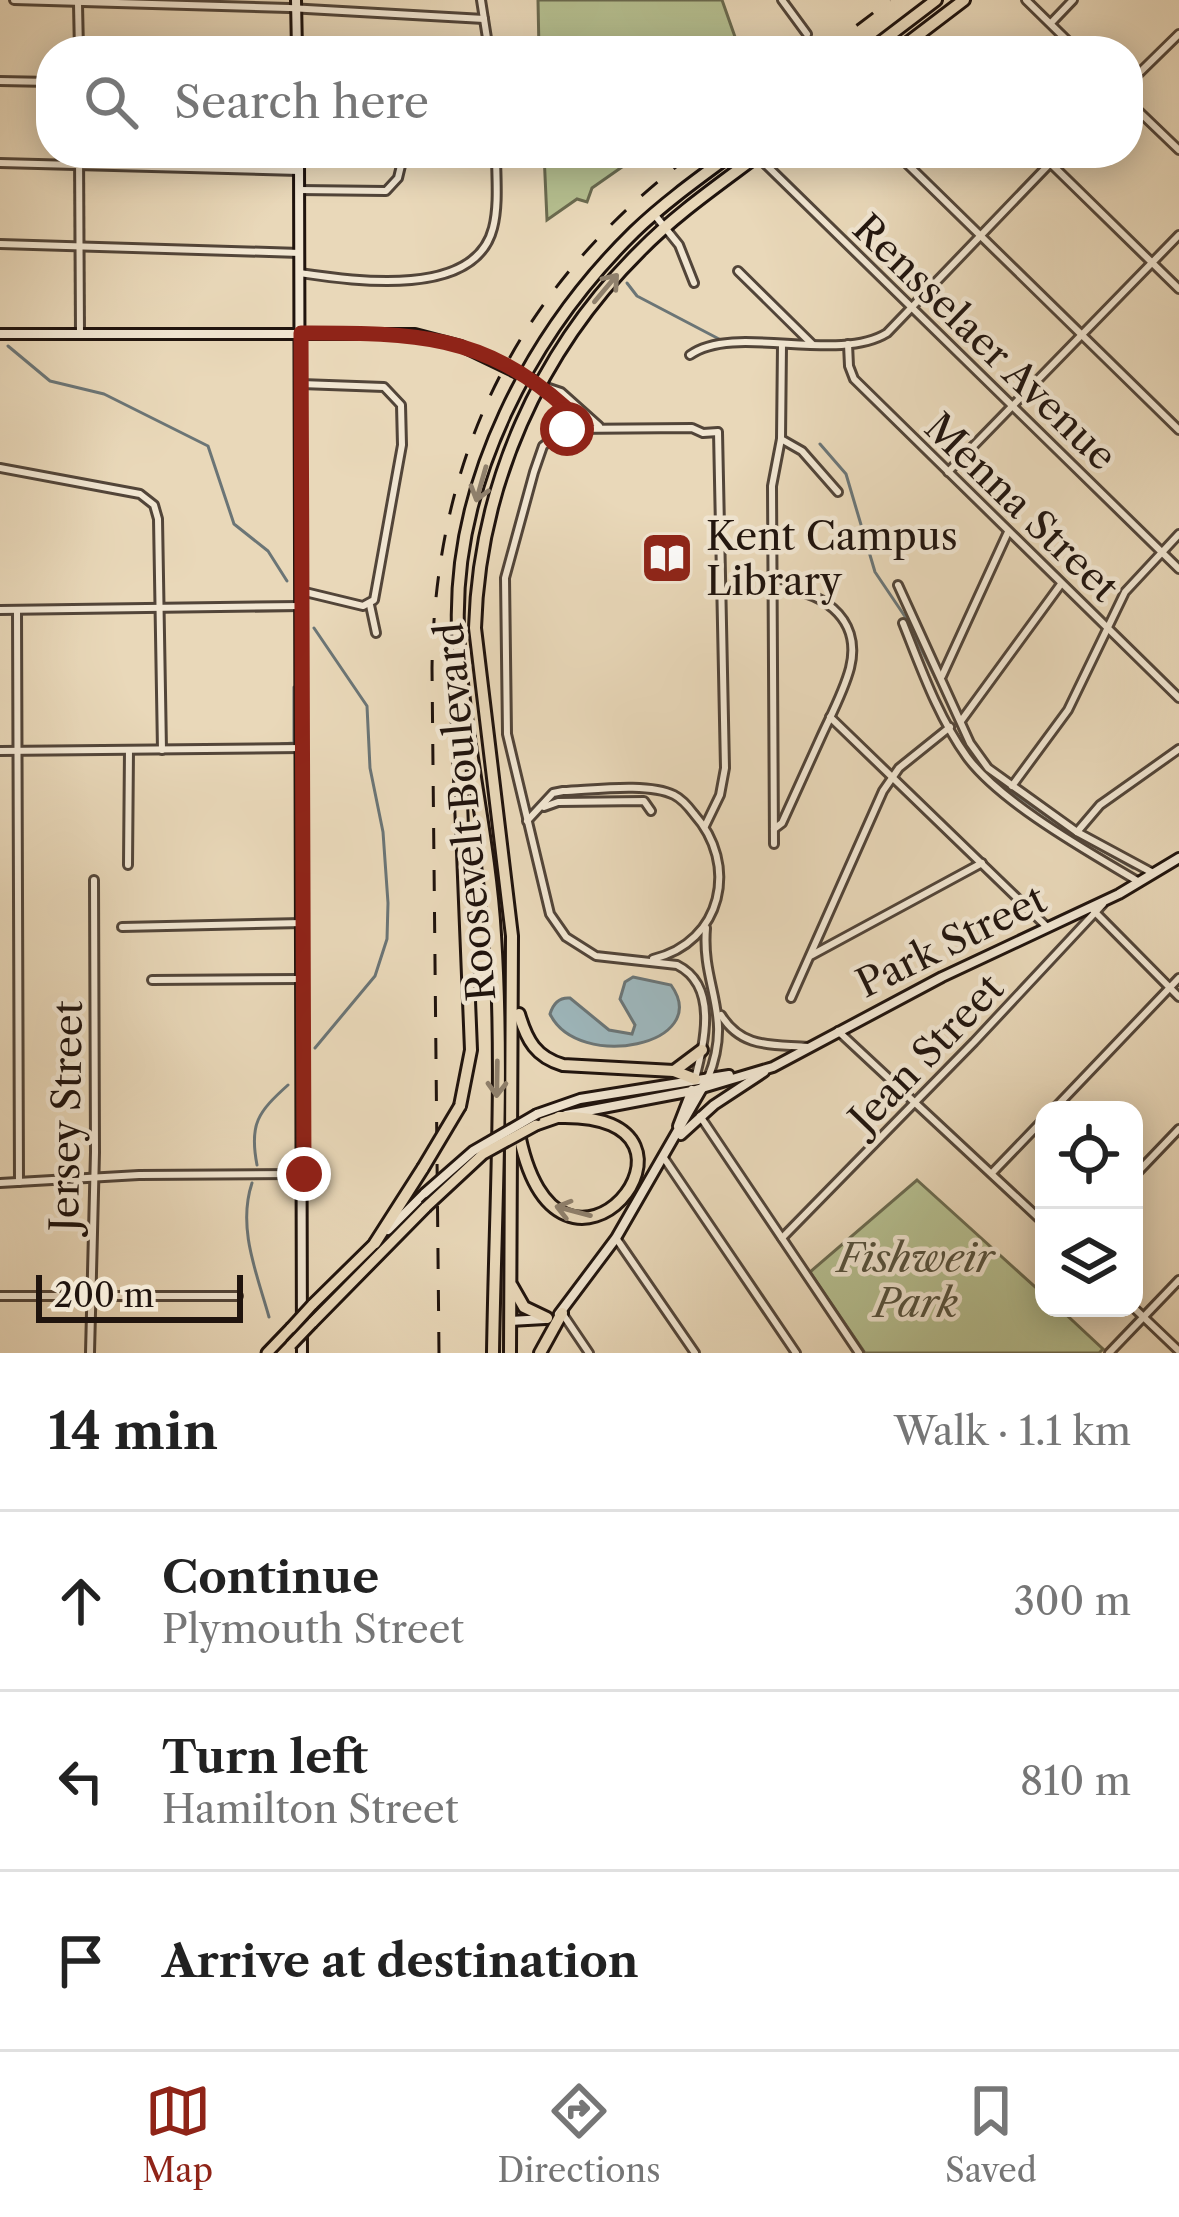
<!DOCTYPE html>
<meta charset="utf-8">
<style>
:root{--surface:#fff;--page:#f6f6f6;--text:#222;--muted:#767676;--line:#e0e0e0;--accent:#8f2418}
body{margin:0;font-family:"Libre Caslon Text",serif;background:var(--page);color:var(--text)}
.controls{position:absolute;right:36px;bottom:36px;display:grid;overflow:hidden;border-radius:24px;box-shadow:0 6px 30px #0003}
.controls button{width:108px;height:108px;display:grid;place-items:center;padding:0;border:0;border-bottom:3px solid var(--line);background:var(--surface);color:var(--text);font:60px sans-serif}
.scale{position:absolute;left:36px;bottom:30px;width:207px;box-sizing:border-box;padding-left:12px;border:6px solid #20140e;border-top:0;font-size:33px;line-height:42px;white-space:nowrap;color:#20140e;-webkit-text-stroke:9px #f1e6d2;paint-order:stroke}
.stop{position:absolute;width:36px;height:36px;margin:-27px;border:9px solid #8f2418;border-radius:50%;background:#fff}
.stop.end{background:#8f2418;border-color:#fff;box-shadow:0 3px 12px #0008}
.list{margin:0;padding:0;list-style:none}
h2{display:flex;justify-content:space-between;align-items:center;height:156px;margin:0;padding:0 48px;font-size:51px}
h2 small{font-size:39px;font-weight:400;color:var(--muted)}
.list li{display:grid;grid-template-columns:78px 1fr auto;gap:36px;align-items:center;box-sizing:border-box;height:180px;padding:0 48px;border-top:3px solid var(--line)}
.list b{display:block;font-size:45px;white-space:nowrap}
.list p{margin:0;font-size:39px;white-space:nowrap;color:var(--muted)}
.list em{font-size:39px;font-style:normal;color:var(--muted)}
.icon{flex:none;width:66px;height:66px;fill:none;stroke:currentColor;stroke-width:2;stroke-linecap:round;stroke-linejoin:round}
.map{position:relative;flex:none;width:1179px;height:1353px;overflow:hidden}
.search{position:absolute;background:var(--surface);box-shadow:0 6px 30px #0003;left:36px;right:36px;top:36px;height:132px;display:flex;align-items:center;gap:30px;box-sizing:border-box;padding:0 42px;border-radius:48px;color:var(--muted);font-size:45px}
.sheet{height:696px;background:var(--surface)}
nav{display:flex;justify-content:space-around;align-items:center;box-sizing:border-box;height:168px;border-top:3px solid var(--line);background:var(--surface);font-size:33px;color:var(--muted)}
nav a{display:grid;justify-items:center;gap:6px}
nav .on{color:var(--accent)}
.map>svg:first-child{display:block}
.green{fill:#b5bf90;stroke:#6a6a4f;stroke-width:3}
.water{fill:#9db6bb;stroke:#6b7576;stroke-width:3}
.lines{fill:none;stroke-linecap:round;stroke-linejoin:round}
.stream{stroke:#6b7576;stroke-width:3}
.street-casing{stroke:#524539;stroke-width:12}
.secondary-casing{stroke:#20140e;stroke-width:14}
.primary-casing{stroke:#20140e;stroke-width:15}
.highway-casing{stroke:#20140e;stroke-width:16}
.street{stroke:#f1e6d2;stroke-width:6}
.secondary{stroke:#f1e6d2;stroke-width:8}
.primary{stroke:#e9d8b9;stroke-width:9}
.highway{stroke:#e9d8b9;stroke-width:10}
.rail{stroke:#20140e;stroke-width:3;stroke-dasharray:21 21;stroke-linecap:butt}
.secondary-bridge-casing{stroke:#20140e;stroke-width:14;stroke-linecap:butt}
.primary-bridge-casing{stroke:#20140e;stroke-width:15;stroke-linecap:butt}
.highway-bridge-casing{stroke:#20140e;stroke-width:16;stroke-linecap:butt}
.secondary-bridge{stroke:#f1e6d2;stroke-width:8}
.primary-bridge{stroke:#e9d8b9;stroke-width:9}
.highway-bridge{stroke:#e9d8b9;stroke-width:10}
.oneway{stroke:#8f806c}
.route{stroke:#8f2418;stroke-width:15}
.labels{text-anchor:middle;stroke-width:9;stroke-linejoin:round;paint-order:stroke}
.street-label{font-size:39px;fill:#20140e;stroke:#f1e6d2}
.poi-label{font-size:39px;fill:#20140e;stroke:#f1e6d2;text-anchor:start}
.park-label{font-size:39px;font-style:italic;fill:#54503c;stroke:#f1e6d2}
</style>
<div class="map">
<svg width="1179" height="1353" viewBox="0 0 1179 1353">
<rect width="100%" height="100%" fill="#e9d8b9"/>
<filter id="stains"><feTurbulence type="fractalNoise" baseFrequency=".00167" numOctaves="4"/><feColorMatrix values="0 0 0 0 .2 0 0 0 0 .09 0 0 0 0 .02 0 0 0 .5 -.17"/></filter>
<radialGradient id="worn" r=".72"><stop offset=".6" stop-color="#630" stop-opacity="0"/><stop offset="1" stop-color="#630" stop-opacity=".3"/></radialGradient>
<!-- green -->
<g class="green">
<path d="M 538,0 L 722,0 L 740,51 L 539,51 Z"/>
<path d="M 544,153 L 642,153 L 592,188 L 587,202 L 577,199 L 547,220 Z"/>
<path d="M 917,1180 L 1044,1295 L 1044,1308 L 1059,1308 L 1103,1349 L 1099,1353 L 865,1353 L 810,1272 Z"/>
</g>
<!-- water -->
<path class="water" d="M 633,977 L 671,985 C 714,1045 578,1072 550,1014 C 553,1004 559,997 570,998 L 609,1030 L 632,1034 L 635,1025 L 620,999 L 625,982 Z"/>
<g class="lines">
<!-- stream -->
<g class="stream">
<path d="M 627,283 L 637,296 L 719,339"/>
<path d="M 8,346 L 50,381 L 104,394 L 208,446 L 234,524 L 268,551 L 287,581"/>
<path d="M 820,444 L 846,474 L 875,572 L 906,618 L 975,759 L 998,782 L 1074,835 L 1133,868"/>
<path d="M 314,628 L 367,706 L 370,768 L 383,832 L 388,903 L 387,939 L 375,976 L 315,1048"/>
<path d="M 281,744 L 294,743 L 294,687"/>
<path d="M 257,1165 C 249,1124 258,1112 288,1085"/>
<path d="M 252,1183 C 237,1228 257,1274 269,1317"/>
</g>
<!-- street casing -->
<g class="street-casing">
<g id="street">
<path d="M 14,0 L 289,8 L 484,19"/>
<path d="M 481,0 L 489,51"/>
<path d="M 782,0 L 807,34"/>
<path d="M 1026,0 L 1078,51"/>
<path d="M 78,4 L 79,51"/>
<path d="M 1051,23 L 1073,0"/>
<path d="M 919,34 L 937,51"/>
<path d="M 0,81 L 51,82"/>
<path d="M 1128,84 L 1179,34"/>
<path d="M 1128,101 L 1179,150"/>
<path d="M 79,153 L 80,333"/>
<path d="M 896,153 L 1179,430"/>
<path d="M 1040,153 L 1179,289"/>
<path d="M 757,156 L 1179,569"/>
<path d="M 0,163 L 299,171"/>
<path d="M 299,190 L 386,191 L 398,178 L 404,153"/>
<path d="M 654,214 L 679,245 L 694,283"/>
<path d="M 0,244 L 300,253"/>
<path d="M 738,271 L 812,344"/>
<path d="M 300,273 C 355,281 475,299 493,228 C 499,205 496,177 496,153"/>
<path d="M 848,344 L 849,366 L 854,379 L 1179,698"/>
<path d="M 690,355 C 734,323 837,364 887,333 L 1060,153"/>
<path d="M 301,384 L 384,387 L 401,405 L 402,445 L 374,600 L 363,606 L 301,591"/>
<path d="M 540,385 L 566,408 L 567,429"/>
<path d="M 543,386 L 561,392 L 599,426"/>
<path d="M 781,439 L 802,451 L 838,492"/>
<path d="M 0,468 L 140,494 L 154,505 L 158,519 L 162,750"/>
<path d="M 948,472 L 1179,235"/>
<path d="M 898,585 L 970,743 L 988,768 L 1077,832 L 1153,873"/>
<path d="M 772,588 C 818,588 863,616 850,668 C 844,691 831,715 821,737 C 808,766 795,794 782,823 L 774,829"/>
<path d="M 370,605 L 376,633"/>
<path d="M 0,610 L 301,606"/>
<path d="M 17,610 L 19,1182"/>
<path d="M 903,623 C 921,668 938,717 967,757 C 1001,803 1089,852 1139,882"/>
<path d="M 942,676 L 1008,532"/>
<path d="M 830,717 L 1046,926"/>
<path d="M 961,721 L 1061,584"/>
<path d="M 0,751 L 302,748"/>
<path d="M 1012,786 L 1068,710 L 1125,592 L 1179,534"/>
<path d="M 544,807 L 558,802 L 644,801 L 651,811"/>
<path d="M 527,821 L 553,793 L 563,791 C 592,790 648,782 674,795 C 682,799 688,806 694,814 C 739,864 723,942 653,959"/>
<path d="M 1077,832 L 1100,805 L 1179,749"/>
<path d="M 774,844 L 772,486 L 781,439 L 782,345"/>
<path d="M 128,865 L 129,750"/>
<path d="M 1093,910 L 1179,997"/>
<path d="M 122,927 L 303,923"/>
<path d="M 706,928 C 701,987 734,1014 708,1078"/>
<path d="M 812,955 L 982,863"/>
<path d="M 152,980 L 300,979"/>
<path d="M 791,998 L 883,791 L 899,768 L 950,727"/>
<path d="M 721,1015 C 742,1049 772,1044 808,1047"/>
<path d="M 838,1031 L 1044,1223"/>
<path d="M 695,1079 C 704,1043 719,986 677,965 L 596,956 L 566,937 L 550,914 L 507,734 L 505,578 L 534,472 L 543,446 L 552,439 L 567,429 L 692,428 L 703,433 L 718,432 L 725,768 L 720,795 L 705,826"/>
<path d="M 1053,1110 L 1179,978"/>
<path d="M 700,1116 L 859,1353"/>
<path d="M 664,1158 L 796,1353"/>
<path d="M 992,1173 L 1044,1119"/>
<path d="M 1134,1176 L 1179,1129"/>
<path d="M 0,1183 L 139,1175 L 300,1174"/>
<path d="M 616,1238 L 695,1353"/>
<path d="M 782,1238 L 974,1042 L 1103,904"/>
<path d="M 0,1296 L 238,1296"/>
<path d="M 1134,1308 L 1179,1351"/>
<path d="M 562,1313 L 589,1353"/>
<path d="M 90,1353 L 95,1152 L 94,880"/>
<path d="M 1109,1353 L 1179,1280"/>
</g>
</g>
<!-- secondary casing -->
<g class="secondary-casing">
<g id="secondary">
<path d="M 296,0 L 297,51"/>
<path d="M 299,153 L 302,1353"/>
<path d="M 0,334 L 415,334 L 461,346 L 540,384"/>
<path d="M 537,1114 L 580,1099 L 729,1075"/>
<path d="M 566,1115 L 692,1091 L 773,1067 L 942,977 L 1119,894 L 1179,858"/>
<path d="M 678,1126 L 692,1090"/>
<path d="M 681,1135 L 714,1105 L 764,1072"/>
<path d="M 388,1230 L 425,1193"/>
<path d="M 559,1314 L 616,1238 L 708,1078"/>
<path d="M 510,1321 L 545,1319"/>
</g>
</g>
<!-- primary casing -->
<g class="primary-casing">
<g id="primary">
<path d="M 536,1125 L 559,1117"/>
<path d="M 312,1305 L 375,1243"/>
<path d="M 312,1323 L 426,1207"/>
<path d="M 267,1353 L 291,1328"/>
</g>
</g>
<!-- highway casing -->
<g class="highway-casing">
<g id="highway">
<path d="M 869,51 L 936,0"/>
<path d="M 897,51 L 964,0"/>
<path d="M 456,679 L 471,1050 L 460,1106"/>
<path d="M 519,1014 C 527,1041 536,1057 563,1065 L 674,1071 L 695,1079"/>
<path d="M 674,1071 L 702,1050"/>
<path d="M 518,1129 C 556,1338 741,1112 559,1117"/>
<path d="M 375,1243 L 423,1168"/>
<path d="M 512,1286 L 524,1307 L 547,1318"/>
<path d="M 493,1353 C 495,1214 504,1074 495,935 C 489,833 462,732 458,629 C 453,482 531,333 634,232 C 664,203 699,178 733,153"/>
<path d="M 510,1353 L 512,936 L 475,628 C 479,486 539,351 640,251 C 676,214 720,184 761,153"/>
<path d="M 540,1353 L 562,1313"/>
</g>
</g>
<!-- street -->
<use href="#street" class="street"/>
<!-- secondary -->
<use href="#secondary" class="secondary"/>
<!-- primary -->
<use href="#primary" class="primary"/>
<!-- highway -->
<use href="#highway" class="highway"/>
<!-- rail -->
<g class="rail">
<path d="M 823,51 L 890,0"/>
<path d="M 439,1353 L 432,668 C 435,450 520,284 694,153"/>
</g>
<!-- secondary-bridge casing -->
<g class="secondary-bridge-casing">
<path id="secondary-bridge" d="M 425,1193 L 473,1151 L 537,1114"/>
</g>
<!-- primary-bridge casing -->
<g class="primary-bridge-casing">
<g id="primary-bridge">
<path d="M 426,1207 L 483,1154 L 536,1125"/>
<path d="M 291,1328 L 312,1305"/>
<path d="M 291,1345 L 312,1323"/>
</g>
</g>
<!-- highway-bridge casing -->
<g class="highway-bridge-casing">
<path id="highway-bridge" d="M 423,1168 L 460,1106"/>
</g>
<!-- secondary-bridge -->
<use href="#secondary-bridge" class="secondary-bridge"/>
<!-- primary-bridge -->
<use href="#primary-bridge" class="primary-bridge"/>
<!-- highway-bridge -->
<use href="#highway-bridge" class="highway-bridge"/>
</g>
<!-- one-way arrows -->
<defs><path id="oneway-shaft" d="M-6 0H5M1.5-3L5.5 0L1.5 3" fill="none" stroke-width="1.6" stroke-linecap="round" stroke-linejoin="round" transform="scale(3)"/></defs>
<g class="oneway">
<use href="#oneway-shaft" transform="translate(606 288) rotate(-50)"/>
<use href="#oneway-shaft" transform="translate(481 484) rotate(106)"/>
<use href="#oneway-shaft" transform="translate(497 1079) rotate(91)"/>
<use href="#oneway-shaft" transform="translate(573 1211) rotate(-165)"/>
</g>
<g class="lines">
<!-- route -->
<path class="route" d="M 304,1174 L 301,333 C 408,333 481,331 566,408 L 567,429"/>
</g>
<!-- icons -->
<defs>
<g id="library-square" transform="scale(2.7)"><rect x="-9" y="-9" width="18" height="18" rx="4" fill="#8f2418" stroke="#f1e6d2"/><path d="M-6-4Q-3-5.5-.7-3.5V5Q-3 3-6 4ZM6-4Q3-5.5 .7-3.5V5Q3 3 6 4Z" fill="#fff"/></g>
</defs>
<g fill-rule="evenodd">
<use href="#library-square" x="667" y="558"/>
</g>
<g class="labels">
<!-- street labels -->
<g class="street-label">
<text transform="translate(985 342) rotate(44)" y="14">Rensselaer Avenue</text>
<text transform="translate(1022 507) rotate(44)" y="14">Menna Street</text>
<text transform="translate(465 812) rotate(-95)" y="14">Roosevelt Boulevard</text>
<text transform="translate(951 941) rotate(-26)" y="14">Park Street</text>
<text transform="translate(926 1053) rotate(-46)" y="14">Jean Street</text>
<text transform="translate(66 1116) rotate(-89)" y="14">Jersey Street</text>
</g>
<!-- poi labels -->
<g class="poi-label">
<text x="706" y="550">Kent Campus<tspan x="706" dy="45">Library</tspan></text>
</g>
<!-- park labels -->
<g class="park-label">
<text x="916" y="1272">Fishweir<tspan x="916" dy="45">Park</tspan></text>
</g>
</g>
<rect width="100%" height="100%" filter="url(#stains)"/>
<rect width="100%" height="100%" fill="url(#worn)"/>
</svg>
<div class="controls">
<button><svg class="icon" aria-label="locate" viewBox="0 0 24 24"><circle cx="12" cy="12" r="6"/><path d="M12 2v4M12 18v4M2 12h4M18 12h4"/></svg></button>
<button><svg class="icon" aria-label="layers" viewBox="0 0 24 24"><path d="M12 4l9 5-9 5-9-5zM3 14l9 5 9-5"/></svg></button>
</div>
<div class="scale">200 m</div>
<div class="stop" style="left:567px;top:429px"></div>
<div class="stop end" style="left:304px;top:1174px"></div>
<div class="search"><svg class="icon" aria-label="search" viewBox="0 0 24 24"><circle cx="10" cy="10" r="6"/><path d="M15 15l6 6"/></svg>Search here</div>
</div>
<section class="sheet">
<h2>14 min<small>Walk · 1.1 km</small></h2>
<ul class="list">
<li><svg class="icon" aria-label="ahead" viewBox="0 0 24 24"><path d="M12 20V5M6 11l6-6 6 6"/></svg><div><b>Continue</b><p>Plymouth Street</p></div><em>300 m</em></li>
<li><svg class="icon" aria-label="left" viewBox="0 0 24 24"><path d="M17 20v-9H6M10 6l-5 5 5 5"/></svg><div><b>Turn left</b><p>Hamilton Street</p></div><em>810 m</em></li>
<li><svg class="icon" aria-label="arrive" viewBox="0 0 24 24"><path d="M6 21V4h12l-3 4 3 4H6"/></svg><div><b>Arrive at destination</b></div></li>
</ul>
</section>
<nav>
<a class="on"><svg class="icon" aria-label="map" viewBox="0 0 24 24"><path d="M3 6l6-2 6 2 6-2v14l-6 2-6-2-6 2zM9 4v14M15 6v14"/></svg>Map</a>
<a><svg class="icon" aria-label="directions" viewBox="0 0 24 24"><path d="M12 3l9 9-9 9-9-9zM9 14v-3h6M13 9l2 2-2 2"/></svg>Directions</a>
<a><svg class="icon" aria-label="saved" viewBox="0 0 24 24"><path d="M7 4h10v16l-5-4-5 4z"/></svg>Saved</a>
</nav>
